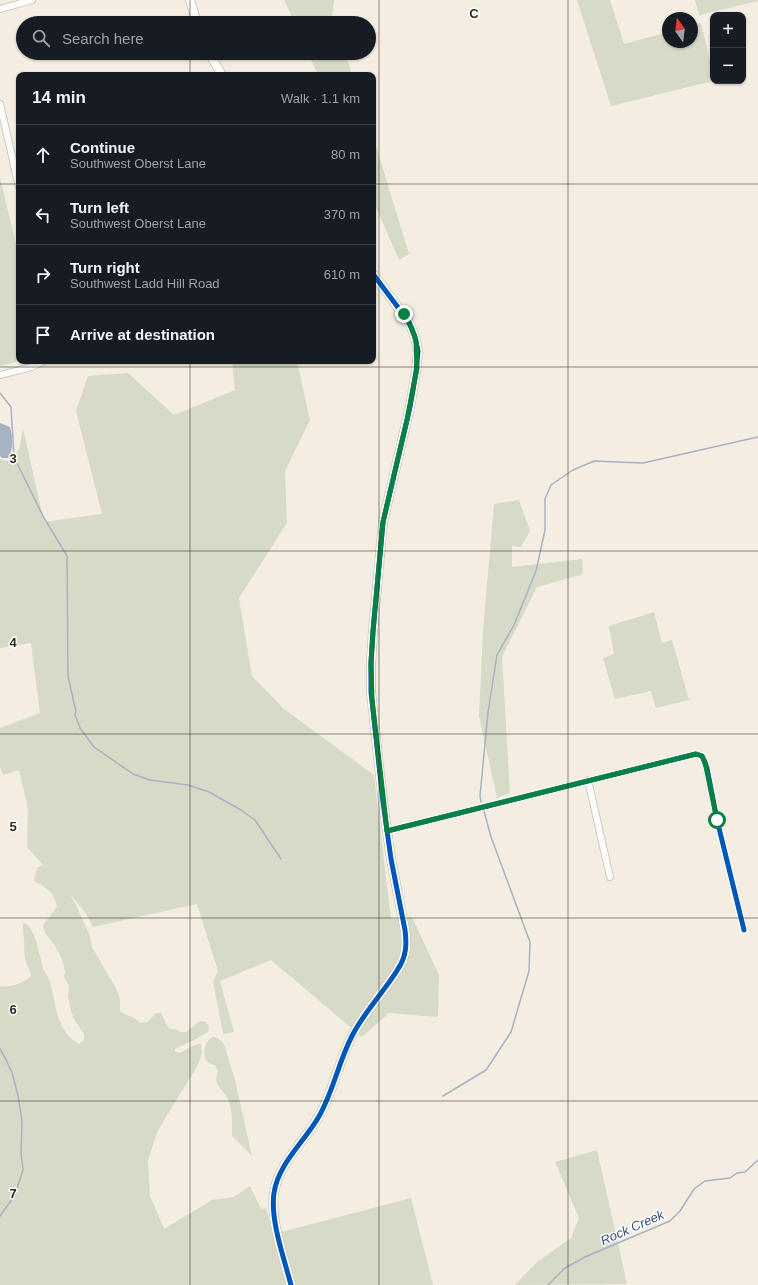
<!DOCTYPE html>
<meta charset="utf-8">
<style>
:root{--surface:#171b24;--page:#20242c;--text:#f1f3f6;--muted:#9ea1a6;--line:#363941}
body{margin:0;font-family:Helvetica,sans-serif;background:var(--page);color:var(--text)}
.controls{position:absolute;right:12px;top:12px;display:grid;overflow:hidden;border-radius:8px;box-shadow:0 1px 3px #0004}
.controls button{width:36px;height:36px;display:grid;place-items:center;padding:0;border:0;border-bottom:1px solid var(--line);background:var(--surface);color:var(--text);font:20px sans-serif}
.compass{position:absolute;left:662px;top:12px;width:36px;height:36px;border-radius:50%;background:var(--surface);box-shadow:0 1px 3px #0004;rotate:346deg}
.stop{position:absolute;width:12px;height:12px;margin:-9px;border:3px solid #0b8043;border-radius:50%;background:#fff}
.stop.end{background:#0b8043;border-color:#fff;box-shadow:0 1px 4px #0008}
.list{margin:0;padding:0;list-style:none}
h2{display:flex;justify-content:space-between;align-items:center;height:52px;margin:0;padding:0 16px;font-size:17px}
h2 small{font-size:13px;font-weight:400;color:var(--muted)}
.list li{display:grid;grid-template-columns:26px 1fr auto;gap:12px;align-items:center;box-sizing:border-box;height:60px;padding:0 16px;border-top:1px solid var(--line)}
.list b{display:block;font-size:15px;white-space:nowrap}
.list p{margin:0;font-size:13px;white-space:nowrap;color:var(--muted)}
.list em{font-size:13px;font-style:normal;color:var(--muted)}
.icon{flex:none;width:22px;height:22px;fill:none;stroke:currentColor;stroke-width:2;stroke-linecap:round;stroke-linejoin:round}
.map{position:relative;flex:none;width:758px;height:1285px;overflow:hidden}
.search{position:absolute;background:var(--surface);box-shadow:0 1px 3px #0004;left:16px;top:16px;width:360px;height:44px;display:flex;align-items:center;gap:10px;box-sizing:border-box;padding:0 14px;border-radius:22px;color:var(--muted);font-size:15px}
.panel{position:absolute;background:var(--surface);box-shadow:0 1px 3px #0004;left:16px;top:72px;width:360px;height:292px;border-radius:8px}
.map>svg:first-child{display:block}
.green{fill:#d7dac7}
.water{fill:#a7b2c3}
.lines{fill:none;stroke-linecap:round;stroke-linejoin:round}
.stream{stroke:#a7b2c3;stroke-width:1.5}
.minor-casing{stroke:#d0cbc2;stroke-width:8}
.tertiary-casing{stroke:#d0cbc2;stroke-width:10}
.minor{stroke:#fdfcfb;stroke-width:6}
.tertiary{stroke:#fdfcfb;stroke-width:8}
.cycleway-casing{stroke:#fff;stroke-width:8}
.cycleway{stroke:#0057b8;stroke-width:5}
.route{stroke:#0b8043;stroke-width:5}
.grid{fill:none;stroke:#2f2b22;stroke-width:1;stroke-opacity:0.55}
.labels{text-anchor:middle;stroke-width:3;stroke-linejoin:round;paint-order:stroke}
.water-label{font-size:13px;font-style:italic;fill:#354d79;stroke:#fff}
.grid-label{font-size:13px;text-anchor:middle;font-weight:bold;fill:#2f2b22;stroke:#fff;stroke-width:3;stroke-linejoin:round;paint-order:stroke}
</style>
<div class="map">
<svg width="758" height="1285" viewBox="0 0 758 1285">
<rect width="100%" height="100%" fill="#f4eee2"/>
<!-- green -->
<g class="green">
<path d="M 284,0 L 334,0 L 332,17 L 334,23 L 295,23 Z"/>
<path d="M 577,0 L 610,0 L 624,44 L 668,32 L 668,42 L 692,42 L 692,25 L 701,23 L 713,73 L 713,81 L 611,106 Z"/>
<path d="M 695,0 L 758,0 L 758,1 L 699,15 Z"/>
<path d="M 308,53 L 345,53 L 352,75 L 318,75 Z"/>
<path d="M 373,136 L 409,254 L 399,260 L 373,200 Z"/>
<path d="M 0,178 L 19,256 L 19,361 L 0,366 Z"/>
<path d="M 232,361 L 297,361 L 310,420 L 285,471 L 287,523 L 239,598 L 252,676 L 284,709 L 374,775 L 391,919 L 412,917 L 439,975 L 438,1017 L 389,1013 L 362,1037 L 271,960 L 220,981 L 234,1032 L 223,1034 L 213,981 L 218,971 L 197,904 L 93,927 L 85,912 L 70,894 L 76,905 L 90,936 L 92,947 L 117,990 L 120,1000 L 120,1011 L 126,1015 L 133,1017 L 141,1023 L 148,1022 L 156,1013 L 161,1013 L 169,1029 L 176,1029 L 180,1032 L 186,1032 L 200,1021 L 206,1022 L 209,1027 L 208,1032 L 196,1039 L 175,1049 L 175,1051 L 179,1053 C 187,1051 192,1044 201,1044 L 202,1053 L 198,1065 L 158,1130 L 148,1160 L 150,1196 L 164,1229 L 212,1200 L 234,1197 L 250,1186 L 261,1209 L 266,1208 L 286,1285 L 0,1285 L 0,986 C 11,988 23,983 31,976 C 30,971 28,967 26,962 C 23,953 25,947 24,940 C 23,934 22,930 23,924 L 25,923 C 35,930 37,946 40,956 C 41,960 42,965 43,968 C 45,973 49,977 50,982 C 57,1006 55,1030 79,1044 L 84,1040 L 84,1034 L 74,1019 L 71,1011 L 68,996 L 69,986 L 64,978 L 65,972 L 62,959 L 54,944 L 45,933 L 43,925 L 57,907 C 55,893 46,887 34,881 L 37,868 L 42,865 L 44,866 L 27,847 L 28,809 L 19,770 L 3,775 L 0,766 L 0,728 L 40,713 L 31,643 L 0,648 L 0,459 L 7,461 L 19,450 L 23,428 L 44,522 L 102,514 L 76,411 L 88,376 L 128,373 L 174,415 L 235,390 Z"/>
<path d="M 519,500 L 530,531 L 521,547 L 512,546 L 512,567 L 582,559 L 583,574 L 537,587 L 502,657 L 510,793 L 497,798 L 479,716 L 483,631 L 494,504 Z"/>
<path d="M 654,612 L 662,643 L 672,640 L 689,700 L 656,708 L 651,691 L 615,699 L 603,658 L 614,654 L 609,626 Z"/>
<path d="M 213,1037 L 218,1038 L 223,1043 L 226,1050 L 235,1080 L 252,1156 L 232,1136 C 232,1123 233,1111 228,1099 C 225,1092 216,1086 216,1080 C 216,1077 217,1074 218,1071 L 215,1065 C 213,1065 210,1064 209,1063 C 201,1057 204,1041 213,1037 Z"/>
<path d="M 597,1150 L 627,1284 L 515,1285 L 537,1262 L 571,1238 L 579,1218 L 555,1162 Z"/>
<path d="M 411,1198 L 433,1285 L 295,1285 L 281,1232 Z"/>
</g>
<!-- water -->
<path class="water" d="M 0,423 L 10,427 C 13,437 13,448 9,458 L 2,458 L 0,456 Z"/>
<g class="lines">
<!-- stream -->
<g class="stream">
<path d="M 0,393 L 11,407 L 14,457 L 44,518 L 67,556 L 68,676 L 76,712 L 75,715 L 80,728 L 94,747 L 133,774 L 150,780 L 188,785 L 209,792 L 241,810 L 255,820 L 281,859"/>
<path d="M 481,802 L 480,796 L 488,712 L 497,655 L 514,625 L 536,571 L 545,530 L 545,499 L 551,485 L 573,470 L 594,461 L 643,463 L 758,437"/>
<path d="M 0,1048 L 12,1072 L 18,1096 L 22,1121 L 21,1153 L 23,1170 L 15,1195 L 0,1216"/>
<path d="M 443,1096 L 486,1070 L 511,1032 L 529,971 L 530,942 L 491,837 L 484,811"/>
<path d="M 548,1285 L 565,1268 L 585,1257 L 670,1221 L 680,1211 L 694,1189 L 705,1181 L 730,1178 L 737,1173 L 745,1172 L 758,1160"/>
</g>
<!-- minor casing -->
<g class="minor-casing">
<g id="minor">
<path d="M 0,9 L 32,0"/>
<path d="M 0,104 L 19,187"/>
<path d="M 0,375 L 32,367 L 44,361"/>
<path d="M 588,780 L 610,877"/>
<path d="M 387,831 L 696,754 L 702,756 L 707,768 L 717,820 L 744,930"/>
</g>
</g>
<!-- tertiary casing -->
<g class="tertiary-casing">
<g id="tertiary">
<path d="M 190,0 L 197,23"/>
<path d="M 209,53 L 222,75"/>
<path d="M 291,1285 C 284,1258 270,1220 274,1193 C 278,1164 304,1142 318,1118 C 333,1093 338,1063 352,1036 C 364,1012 384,992 398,969 C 406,957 407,945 405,930 L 391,859 L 383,802 L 371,692 L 371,663 L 373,631 L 383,522 L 410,407 L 416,372 L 418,351 L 415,337 L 409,322 L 373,274"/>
</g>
</g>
<!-- minor -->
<use href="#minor" class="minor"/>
<!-- tertiary -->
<use href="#tertiary" class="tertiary"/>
<!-- cycleway casing -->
<g class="cycleway-casing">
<g id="cycleway">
<path d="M 387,831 L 696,754 L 702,756 L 707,768 L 717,820 L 744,930"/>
<path d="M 291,1285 C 284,1258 270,1220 274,1193 C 278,1164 304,1142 318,1118 C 333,1093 338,1063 352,1036 C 364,1012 384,992 398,969 C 406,957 407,945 405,930 L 391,859 L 383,802 L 371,692 L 371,663 L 373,631 L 383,522 L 410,407 L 416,372 L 418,351 L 415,337 L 409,322 L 373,274"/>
</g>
</g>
<!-- cycleway -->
<use href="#cycleway" class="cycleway"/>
</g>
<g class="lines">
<!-- route -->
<path class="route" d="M 404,314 L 412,329 L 416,341 L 417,368 L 407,420 L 383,522 L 373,631 L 371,663 L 372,699 L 387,831 L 696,754 L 702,756 L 705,762 L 717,820"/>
</g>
<!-- grid -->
<path class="grid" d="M 190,0 L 190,23M 379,0 L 379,1285M 568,0 L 568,1285M 190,53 L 190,75M 0,184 L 19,184M 373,184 L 758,184M 190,361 L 190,1285M 0,367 L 758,367M 0,551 L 758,551M 0,734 L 758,734M 0,918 L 758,918M 0,1101 L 758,1101"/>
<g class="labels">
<!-- water labels -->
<g class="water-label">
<text transform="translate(632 1227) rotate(-24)" y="5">Rock Creek</text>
</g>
</g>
<g class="grid-label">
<text x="474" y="18">C</text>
<text x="13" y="463">3</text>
<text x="13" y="647">4</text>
<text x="13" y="831">5</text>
<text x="13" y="1014">6</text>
<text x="13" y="1198">7</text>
</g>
</svg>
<div class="controls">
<button>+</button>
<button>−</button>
</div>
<svg class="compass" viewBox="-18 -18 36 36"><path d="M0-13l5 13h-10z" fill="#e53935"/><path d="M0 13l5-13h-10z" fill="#9ea1a6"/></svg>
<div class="stop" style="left:717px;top:820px"></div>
<div class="stop end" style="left:404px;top:314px"></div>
<div class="search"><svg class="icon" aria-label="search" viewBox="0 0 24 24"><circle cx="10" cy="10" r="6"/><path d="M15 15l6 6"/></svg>Search here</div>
<section class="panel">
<h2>14 min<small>Walk · 1.1 km</small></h2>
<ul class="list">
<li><svg class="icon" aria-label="ahead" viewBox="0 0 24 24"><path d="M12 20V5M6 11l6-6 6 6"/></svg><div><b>Continue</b><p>Southwest Oberst Lane</p></div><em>80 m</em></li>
<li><svg class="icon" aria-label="left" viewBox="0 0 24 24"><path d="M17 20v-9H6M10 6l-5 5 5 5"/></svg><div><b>Turn left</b><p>Southwest Oberst Lane</p></div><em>370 m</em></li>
<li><svg class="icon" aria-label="right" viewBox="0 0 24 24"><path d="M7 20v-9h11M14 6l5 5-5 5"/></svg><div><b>Turn right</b><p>Southwest Ladd Hill Road</p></div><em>610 m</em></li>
<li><svg class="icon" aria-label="arrive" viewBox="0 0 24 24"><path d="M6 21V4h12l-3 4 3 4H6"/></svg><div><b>Arrive at destination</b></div></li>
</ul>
</section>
</div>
